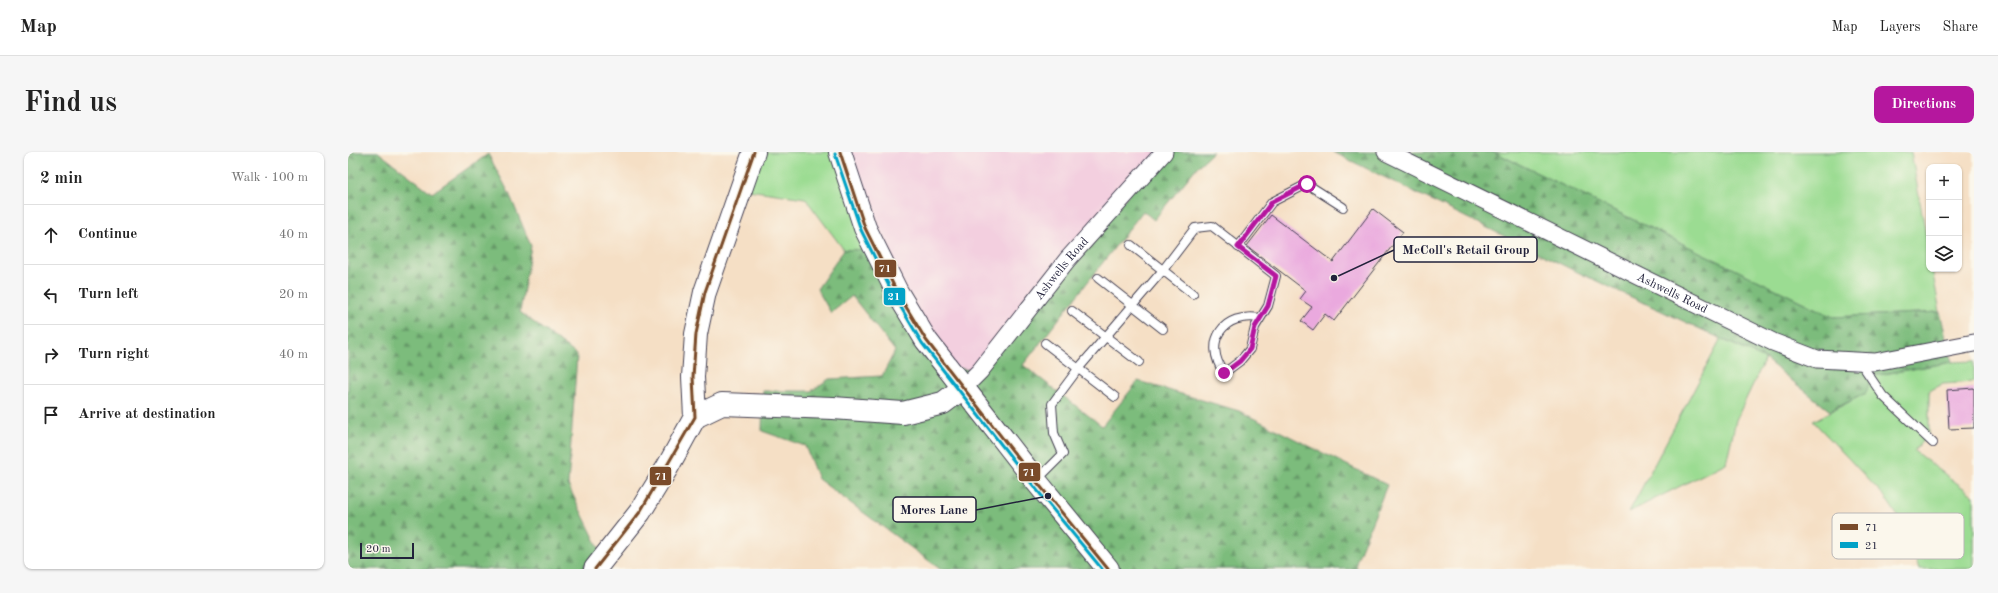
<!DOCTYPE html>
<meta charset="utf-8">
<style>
:root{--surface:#fff;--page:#f6f6f6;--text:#222;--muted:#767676;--line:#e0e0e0;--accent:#b5179e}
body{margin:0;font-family:"Old Standard TT",serif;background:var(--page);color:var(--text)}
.controls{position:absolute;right:12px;top:12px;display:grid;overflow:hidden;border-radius:8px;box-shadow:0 1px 3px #0004}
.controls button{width:36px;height:36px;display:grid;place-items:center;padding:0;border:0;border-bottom:1px solid var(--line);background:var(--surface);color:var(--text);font:20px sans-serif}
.scale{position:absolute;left:12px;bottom:10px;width:54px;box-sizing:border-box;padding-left:4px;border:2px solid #22223b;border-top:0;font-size:11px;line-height:14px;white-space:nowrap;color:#22223b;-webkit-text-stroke:3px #fbf7ec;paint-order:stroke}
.stop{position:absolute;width:12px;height:12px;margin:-9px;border:3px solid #b5179e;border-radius:50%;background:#fff}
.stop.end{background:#b5179e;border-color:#fff;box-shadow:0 1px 4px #0008}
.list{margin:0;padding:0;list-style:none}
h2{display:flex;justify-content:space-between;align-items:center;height:52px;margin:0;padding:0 16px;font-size:17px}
h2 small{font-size:13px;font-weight:400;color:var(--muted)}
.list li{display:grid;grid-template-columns:26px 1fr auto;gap:12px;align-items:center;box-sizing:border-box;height:60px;padding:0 16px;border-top:1px solid var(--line)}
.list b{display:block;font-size:15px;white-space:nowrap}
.list em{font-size:13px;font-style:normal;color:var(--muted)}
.icon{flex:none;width:22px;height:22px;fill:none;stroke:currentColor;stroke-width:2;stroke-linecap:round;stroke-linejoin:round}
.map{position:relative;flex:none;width:1626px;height:417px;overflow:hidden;border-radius:8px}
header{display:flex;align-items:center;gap:24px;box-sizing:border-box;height:56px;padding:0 20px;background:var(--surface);border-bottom:1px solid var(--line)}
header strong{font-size:19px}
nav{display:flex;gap:22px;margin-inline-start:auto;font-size:14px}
.intro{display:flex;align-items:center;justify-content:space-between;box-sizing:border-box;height:96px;padding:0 24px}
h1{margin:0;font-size:28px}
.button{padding:10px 18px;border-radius:8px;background:var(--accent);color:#fff;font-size:14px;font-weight:700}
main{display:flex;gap:24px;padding:0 24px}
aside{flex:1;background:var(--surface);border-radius:8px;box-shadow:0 1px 3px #0004}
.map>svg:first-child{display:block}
.built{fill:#f3cfdf}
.green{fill:#9bdc92;stroke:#5e7f66}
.forest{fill:url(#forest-firs);stroke:#4f6f5c}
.building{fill:#eaa9de}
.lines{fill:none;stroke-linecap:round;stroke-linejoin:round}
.lane-casing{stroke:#423e50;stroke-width:10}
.street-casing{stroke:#423e50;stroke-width:19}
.secondary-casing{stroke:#423e50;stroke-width:24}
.primary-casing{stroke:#423e50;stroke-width:24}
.lane{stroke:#fff;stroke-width:8}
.street{stroke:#fff;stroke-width:17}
.secondary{stroke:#fff;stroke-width:22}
.primary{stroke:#fff;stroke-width:22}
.bus-1-casing{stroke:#fbf7ec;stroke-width:6}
.bus-2-casing{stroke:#fbf7ec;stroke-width:6}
.bus-1{stroke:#7a4b2a;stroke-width:3}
.bus-2{stroke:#02a2c7;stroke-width:3}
.route{stroke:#b5179e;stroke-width:5}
.labels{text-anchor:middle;stroke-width:3.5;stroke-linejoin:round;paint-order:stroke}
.street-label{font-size:12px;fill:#22223b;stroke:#fbf7ec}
.key{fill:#fbf7ec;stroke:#bab7b7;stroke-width:1}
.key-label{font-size:11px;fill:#22223b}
.leader{fill:none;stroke:#22223b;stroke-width:1.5}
.callout-dot{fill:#22223b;stroke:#fbf7ec;stroke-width:1.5}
.callout{fill:#fbf7ec;stroke:#22223b;stroke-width:1.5}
.callout-label{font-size:13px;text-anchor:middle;font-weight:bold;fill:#22223b}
.line-badge{stroke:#fbf7ec;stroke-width:1.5}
.badge-label{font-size:11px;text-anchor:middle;font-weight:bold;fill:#fff}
</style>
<header>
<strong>Map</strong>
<nav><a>Map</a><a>Layers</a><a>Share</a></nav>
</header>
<div class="intro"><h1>Find us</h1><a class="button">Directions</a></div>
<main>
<aside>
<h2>2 min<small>Walk · 100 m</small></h2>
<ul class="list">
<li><svg class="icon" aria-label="ahead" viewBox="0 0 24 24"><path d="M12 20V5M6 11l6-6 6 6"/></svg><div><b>Continue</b></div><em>40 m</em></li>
<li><svg class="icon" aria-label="left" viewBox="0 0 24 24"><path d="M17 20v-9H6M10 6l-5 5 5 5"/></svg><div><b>Turn left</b></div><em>20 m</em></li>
<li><svg class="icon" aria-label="right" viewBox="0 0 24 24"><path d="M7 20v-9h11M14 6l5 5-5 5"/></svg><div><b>Turn right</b></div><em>40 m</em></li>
<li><svg class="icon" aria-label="arrive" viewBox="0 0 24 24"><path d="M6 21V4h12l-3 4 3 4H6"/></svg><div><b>Arrive at destination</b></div></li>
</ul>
</aside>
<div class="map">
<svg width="1626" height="417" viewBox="0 0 1626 417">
<defs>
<pattern id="forest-firs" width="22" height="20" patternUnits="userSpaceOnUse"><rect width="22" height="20" fill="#7cbc7c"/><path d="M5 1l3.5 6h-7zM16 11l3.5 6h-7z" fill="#659867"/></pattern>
</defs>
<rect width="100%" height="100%" fill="#fbf7ec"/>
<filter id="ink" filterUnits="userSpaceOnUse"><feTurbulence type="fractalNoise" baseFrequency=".025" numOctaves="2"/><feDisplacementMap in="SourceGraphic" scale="8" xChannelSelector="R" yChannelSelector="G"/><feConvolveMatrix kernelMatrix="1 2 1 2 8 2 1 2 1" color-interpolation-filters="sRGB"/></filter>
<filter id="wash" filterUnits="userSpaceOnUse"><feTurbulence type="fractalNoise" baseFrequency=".012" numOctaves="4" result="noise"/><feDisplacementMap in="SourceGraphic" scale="16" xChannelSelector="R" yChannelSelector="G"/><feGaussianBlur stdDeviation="0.9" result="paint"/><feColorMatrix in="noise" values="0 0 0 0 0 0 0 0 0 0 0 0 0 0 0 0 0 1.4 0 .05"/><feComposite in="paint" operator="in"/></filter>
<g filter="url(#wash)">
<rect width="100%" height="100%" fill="#f5dfc5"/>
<!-- built -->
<path class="built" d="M 492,0 L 816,0 L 632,219 L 598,215 L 578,188 Z"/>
<!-- green -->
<g class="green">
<path d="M 406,0 L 492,0 L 527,97 L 496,98 L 457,46 L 393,37 Z"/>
<path d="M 1146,0 L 1563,0 L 1581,100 L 1581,117 L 1584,117 L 1592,160 L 1485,165 Z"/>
<path d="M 1373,187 L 1417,207 L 1388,268 L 1378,311 L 1281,360 Z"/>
<path d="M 1626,209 L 1626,230 L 1595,232 L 1581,239 L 1581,281 L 1566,299 L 1626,344 L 1626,417 L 1571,417 L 1557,375 L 1537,345 L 1465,269 L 1518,241 L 1524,224 L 1604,210 Z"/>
</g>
<!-- forest -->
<g class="forest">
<path d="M 0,0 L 30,0 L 84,41 L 140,2 L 161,41 L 183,94 L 172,160 L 229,203 L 220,333 L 252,398 L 263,417 L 0,417 Z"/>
<path d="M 816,0 L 865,0 L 849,15 L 806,68 L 795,59 L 675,213 L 754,274 L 790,229 L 891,259 L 1039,333 L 1008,410 L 1009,417 L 592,417 L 470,327 L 457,294 L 414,279 L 415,239 L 463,239 L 481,227 L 534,224 L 547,199 L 504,144 L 483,161 L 469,137 L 496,98 L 527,97 L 598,215 L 631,219 Z"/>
<path d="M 985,0 L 1146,0 L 1485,165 L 1592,160 L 1604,210 L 1524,224 L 1518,241 L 1482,259 L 1417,207 L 1225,118 Z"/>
</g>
<g id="blocks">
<!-- building -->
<g class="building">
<path d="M 1025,57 L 1055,80 L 986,169 L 977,162 L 965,178 L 953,169 L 964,155 L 952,147 L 958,139 L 899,94 L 923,63 L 985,110 Z"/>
<path d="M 1626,236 L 1626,276 L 1601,277 L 1599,238 Z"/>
</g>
</g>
</g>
<g filter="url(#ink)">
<use href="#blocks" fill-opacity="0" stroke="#423e50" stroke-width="1"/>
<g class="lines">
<!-- lane casing -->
<g class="lane-casing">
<g id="lane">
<path d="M 783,93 L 845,142"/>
<path d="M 890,95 L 924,50 L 959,32 L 995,55"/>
<path d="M 750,126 L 815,177"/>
<path d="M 724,159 L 791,210"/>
<path d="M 697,191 L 767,245"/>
<path d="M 1512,210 L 1535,244 L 1585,291"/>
<path d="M 688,329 L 715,302 L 706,281 L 704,252 L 730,217 L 815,118 L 847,76 L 864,74 L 928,124 L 920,154 L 907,175 L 902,197 L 892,209 L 876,221 C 854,189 876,160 912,166"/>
</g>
</g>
<!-- street casing -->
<g class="street-casing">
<g id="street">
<path id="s1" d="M 1038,0 L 1425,190 L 1469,207 L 1527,210 L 1626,191"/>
<path id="s2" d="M 615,236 L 632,219 L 719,108 L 816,0"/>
</g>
</g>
<!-- secondary casing -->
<g class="secondary-casing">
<g id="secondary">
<path d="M 347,265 L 374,252 L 485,256 L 555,261 L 595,251 L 615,236"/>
<path d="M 247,417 L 292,360 L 319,316 L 347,265 L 345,225 L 348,182 L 357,140 L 406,0"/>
</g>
</g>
<!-- primary casing -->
<g class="primary-casing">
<path id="primary" d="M 492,0 L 517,76 L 549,140 L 578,188 L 688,329 L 760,417"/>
</g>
<!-- lane -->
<use href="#lane" class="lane"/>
<!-- street -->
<use href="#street" class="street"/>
<!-- secondary -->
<use href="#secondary" class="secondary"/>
<!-- primary -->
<use href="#primary" class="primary"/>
<!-- bus-1 casing -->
<g class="bus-1-casing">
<g id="bus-1">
<path d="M 492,0 L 517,76 L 549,140 L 578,188 L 688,329 L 760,417"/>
<path d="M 247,417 L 292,360 L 347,265 L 345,225 L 348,182 L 357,140 L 406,0"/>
</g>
</g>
<!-- bus-2 casing -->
<g class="bus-2-casing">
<path id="bus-2" d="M 487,2 L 513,78 L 545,142 L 574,191 L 684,332 L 754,417"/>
</g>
<!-- bus-1 -->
<use href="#bus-1" class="bus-1"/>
<!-- bus-2 -->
<use href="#bus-2" class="bus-2"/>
</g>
</g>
<g class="lines" filter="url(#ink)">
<!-- route -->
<path class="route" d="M 876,221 L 892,209 L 902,197 L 907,175 L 920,154 L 928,124 L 890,95 L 924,50 L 959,32"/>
</g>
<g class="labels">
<!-- street labels -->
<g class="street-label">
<text dy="4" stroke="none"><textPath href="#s2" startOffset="155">Ashwells Road</textPath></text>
<text dy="4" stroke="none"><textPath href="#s1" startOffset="319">Ashwells Road</textPath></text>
</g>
</g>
<!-- legend -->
<rect x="1484" y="361" width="132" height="46" rx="6" class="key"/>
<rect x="1492" y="372" width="18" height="6" fill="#7a4b2a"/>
<rect x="1492" y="390" width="18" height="6" fill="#02a2c7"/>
<g class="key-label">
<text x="1517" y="379">71</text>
<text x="1517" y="397">21</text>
</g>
<!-- callouts -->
<path class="leader" d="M986 126L1046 98M700 344L628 358"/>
<g class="callout-dot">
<circle cx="986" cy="126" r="4"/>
<circle cx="700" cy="344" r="4"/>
</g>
<g class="callout">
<rect x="1046" y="85" width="143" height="25" rx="4"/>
<rect x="545" y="345" width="83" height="25" rx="4"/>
</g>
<g class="callout-label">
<text x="1118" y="102">McColl's Retail Group</text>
<text x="586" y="362">Mores Lane</text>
</g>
<g class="line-badge">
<rect x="526" y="107" width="23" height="19" rx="4" fill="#7a4b2a"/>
<rect x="535" y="135" width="23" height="19" rx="4" fill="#02a2c7"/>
<rect x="670" y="310" width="23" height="20" rx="4" fill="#7a4b2a"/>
<rect x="301" y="314" width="23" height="20" rx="4" fill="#7a4b2a"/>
</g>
<g class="badge-label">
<text x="537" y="120">71</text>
<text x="546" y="148">21</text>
<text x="681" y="324">71</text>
<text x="313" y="328">71</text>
</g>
</svg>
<div class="controls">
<button>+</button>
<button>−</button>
<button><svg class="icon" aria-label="layers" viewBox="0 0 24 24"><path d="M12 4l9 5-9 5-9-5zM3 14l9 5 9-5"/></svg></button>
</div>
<div class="scale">20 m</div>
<div class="stop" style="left:959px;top:32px"></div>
<div class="stop end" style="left:876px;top:221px"></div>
</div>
</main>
